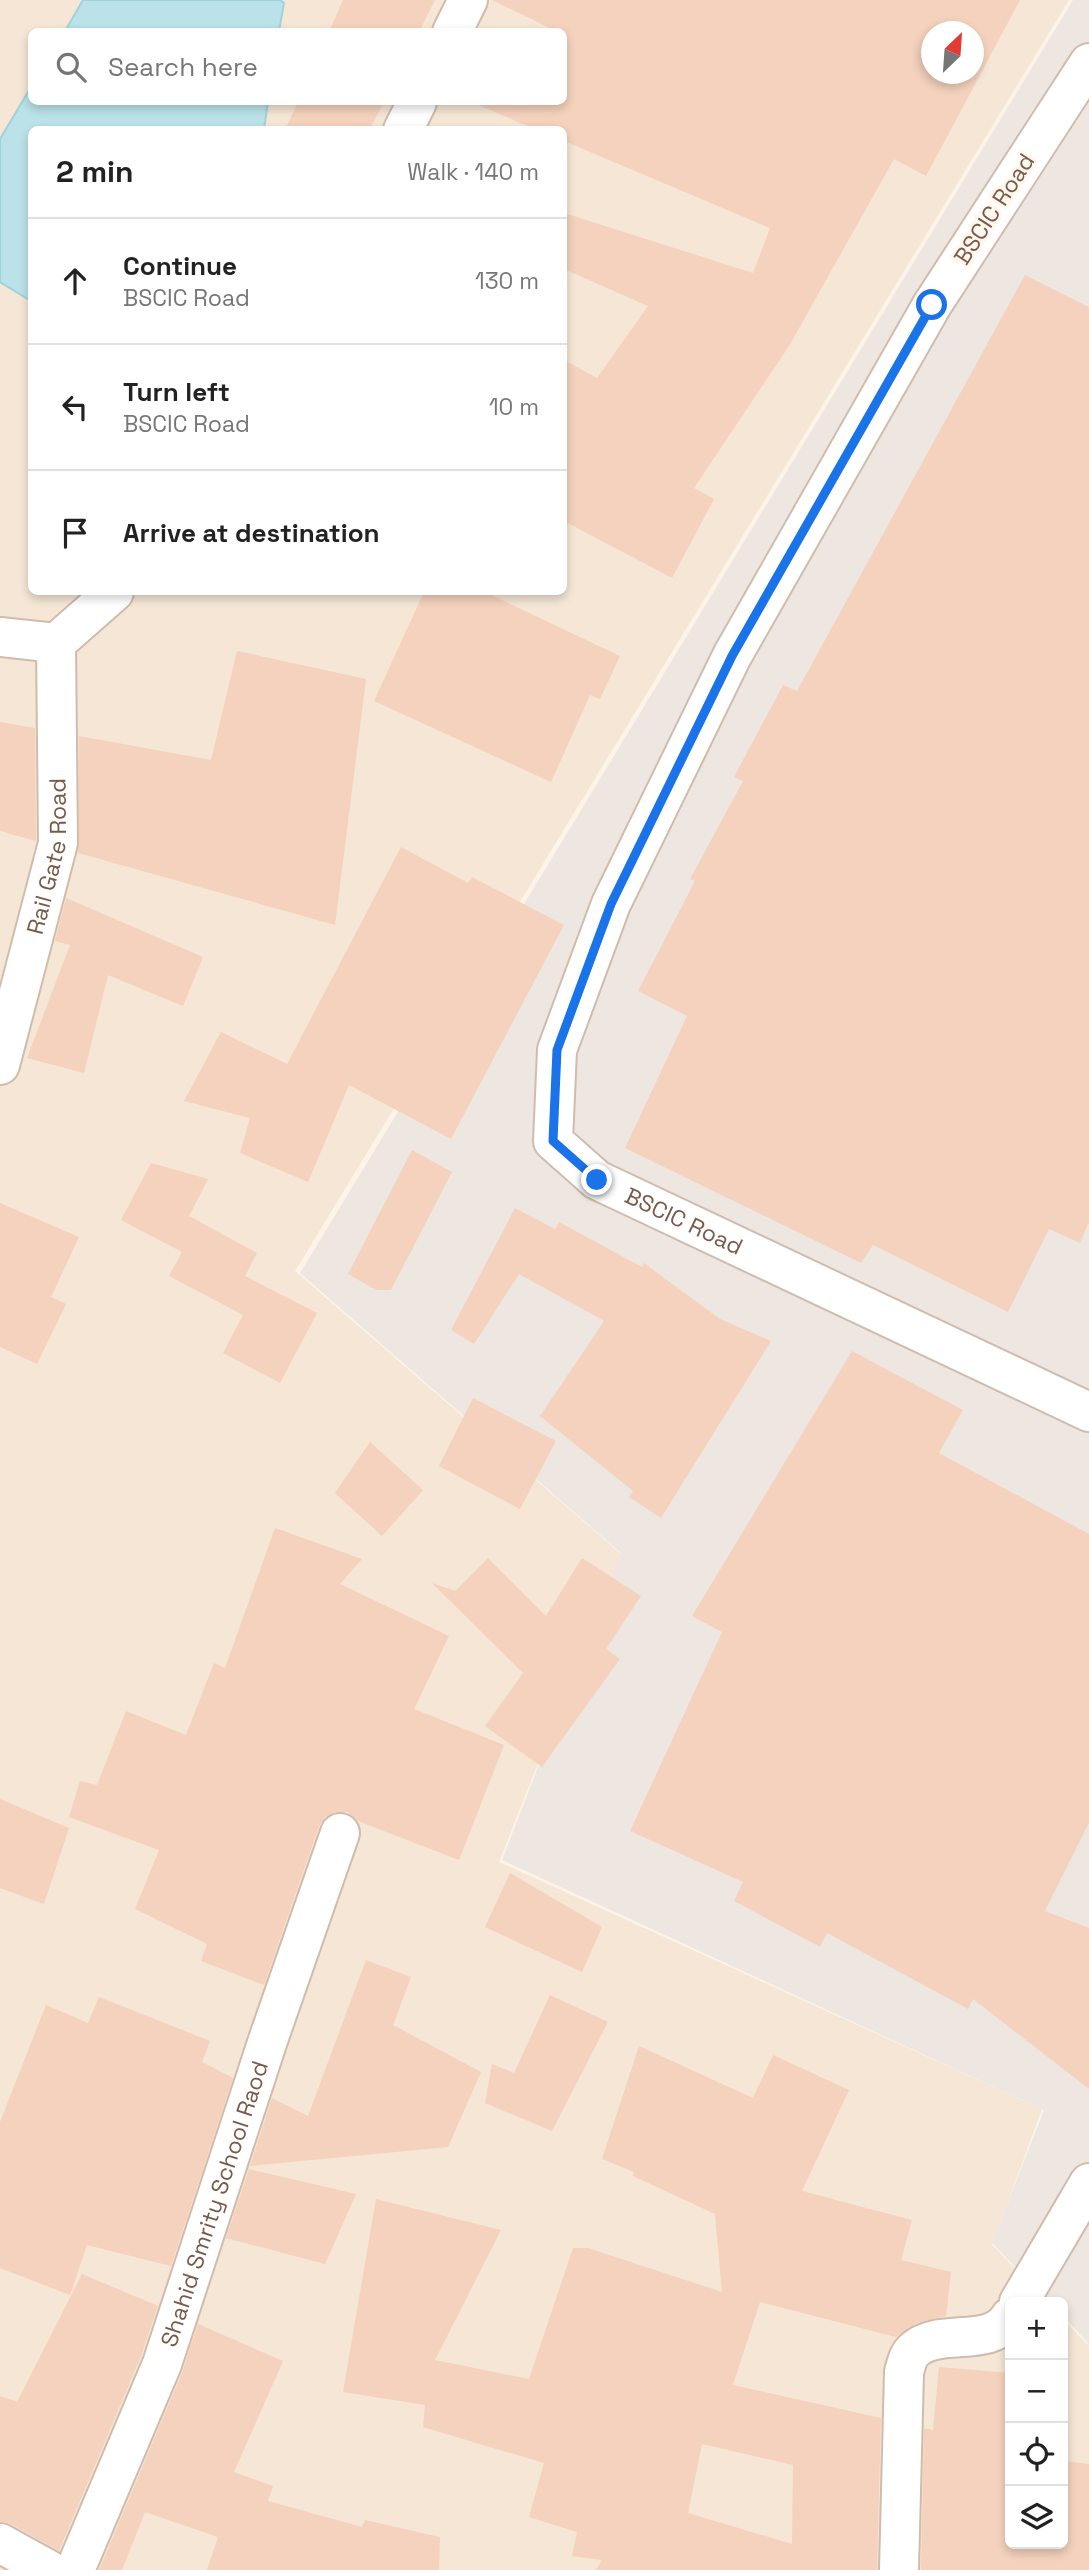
<!DOCTYPE html>
<meta charset="utf-8">
<style>
:root{--surface:#fff;--page:#f6f6f6;--text:#222;--muted:#767676;--line:#e0e0e0}
body{margin:0;font-family:"Space Grotesk",sans-serif;background:var(--page);color:var(--text)}
.controls{position:absolute;right:21px;bottom:21px;display:grid;overflow:hidden;border-radius:10px;box-shadow:0 4px 10px #0003}
.controls button{width:63px;height:63px;display:grid;place-items:center;padding:0;border:0;border-bottom:2px solid var(--line);background:var(--surface);color:var(--text);font:35px sans-serif}
.compass{position:absolute;left:921px;top:21px;width:63px;height:63px;border-radius:50%;background:var(--surface);box-shadow:0 4px 10px #0003;rotate:25deg}
.stop{position:absolute;width:21px;height:21px;margin:-16px;border:5px solid #1a73e8;border-radius:50%;background:#fff}
.stop.end{background:#1a73e8;border-color:#fff;box-shadow:0 2px 7px #0008}
.list{margin:0;padding:0;list-style:none}
h2{display:flex;justify-content:space-between;align-items:center;height:91px;margin:0;padding:0 28px;font-size:30px}
h2 small{font-size:23px;font-weight:400;color:var(--muted)}
.list li{display:grid;grid-template-columns:46px 1fr auto;gap:21px;align-items:center;box-sizing:border-box;height:126px;padding:0 28px;border-top:2px solid var(--line)}
.list b{display:block;font-size:26px;white-space:nowrap}
.list p{margin:0;font-size:23px;white-space:nowrap;color:var(--muted)}
.list em{font-size:23px;font-style:normal;color:var(--muted)}
.icon{flex:none;width:38px;height:38px;fill:none;stroke:currentColor;stroke-width:2;stroke-linecap:round;stroke-linejoin:round}
.map{position:relative;flex:none;width:1089px;height:2570px;overflow:hidden}
.search{position:absolute;background:var(--surface);box-shadow:0 4px 10px #0003;left:28px;top:28px;width:539px;height:77px;display:flex;align-items:center;gap:18px;box-sizing:border-box;padding:0 24px;border-radius:10px;color:var(--muted);font-size:26px}
.panel{position:absolute;background:var(--surface);box-shadow:0 4px 10px #0003;left:28px;top:126px;width:539px;height:469px;border-radius:10px}
.map>svg:first-child{display:block}
.residential{fill:#f5e6d5;fill-rule:evenodd}
.industrial{fill:#eee7e1}
.water{fill:#bae2e8;stroke:#a0d2db;stroke-width:2}
.building{fill:#f4d2bd;fill-rule:evenodd}
.lines{fill:none;stroke-linecap:round;stroke-linejoin:round}
.minor-casing{stroke:#d0bcac;stroke-width:42}
.minor{stroke:#fff;stroke-width:38}
.route{stroke:#1a73e8;stroke-width:9}
.labels{text-anchor:middle;stroke-width:7;stroke-linejoin:round;paint-order:stroke}
.street-label{font-size:23px;fill:#795a4a;stroke:#fff8ee}
</style>
<div class="map">
<svg width="1089" height="2570" viewBox="0 0 1089 2570">
<rect width="100%" height="100%" fill="#fdf4e7"/>
<!-- residential -->
<path class="residential" d="M 0,0 L 1069,0 L 295,1271 L 621,1554 L 499,1862 L 1042,2109 L 992,2245 L 1047,2302 L 1010,2302 L 1010,2544 L 1063,2544 L 1063,2319 L 1089,2346 L 1089,2570 L 0,2570 ZM 32,32 L 564,32 L 564,102 L 32,102 ZM 932,32 L 974,32 L 974,74 L 932,74 ZM 32,130 L 564,130 L 564,592 L 32,592 Z"/>
<!-- industrial -->
<path class="industrial" d="M 1073,0 L 1089,0 L 1089,2344 L 1063,2316 L 1063,2302 L 1049,2302 L 992,2243 L 1044,2110 L 502,1860 L 621,1553 L 300,1273 Z"/>
<!-- water -->
<g class="water">
<path d="M 83,0 L 280,0 L 284,3 L 279,31 L 65,31 Z"/>
<path d="M 31,87 L 32,102 L 268,102 L 264,129 L 32,130 L 31,301 L 0,282 L 0,139 Z"/>
</g>
<!-- building -->
<g class="building">
<path d="M 343,0 L 435,0 L 419,32 L 329,32 Z"/>
<path d="M 492,0 L 1020,0 L 926,176 L 894,159 L 789,346 L 694,488 L 714,499 L 672,578 L 564,521 L 564,360 L 597,378 L 648,306 L 564,269 L 564,213 L 753,273 L 770,228 L 564,141 L 564,130 L 537,130 L 471,102 L 564,102 L 564,32 L 558,32 ZM 932,32 L 974,32 L 974,74 L 932,74 Z"/>
<path d="M 298,102 L 384,102 L 369,130 L 285,130 Z"/>
<path d="M 1025,275 L 1089,307 L 1089,1222 L 1080,1243 L 1049,1229 L 1008,1312 L 873,1245 L 861,1263 L 625,1148 L 687,1016 L 638,991 L 695,881 L 690,879 L 743,781 L 734,777 L 783,685 L 797,691 Z"/>
<path d="M 424,592 L 485,592 L 620,656 L 600,699 L 590,695 L 551,782 L 374,701 Z"/>
<path d="M 237,651 L 366,679 L 335,925 L 78,853 L 79,736 L 211,760 Z"/>
<path d="M 0,722 L 35,728 L 36,841 L 0,831 Z"/>
<path d="M 401,847 L 468,883 L 472,877 L 564,925 L 451,1139 L 349,1085 L 308,1182 L 240,1153 L 250,1118 L 184,1101 L 221,1032 L 287,1064 Z"/>
<path d="M 66,898 L 203,957 L 183,1006 L 108,975 L 84,1073 L 27,1058 L 70,945 L 55,941 Z"/>
<path d="M 412,1150 L 452,1172 L 391,1290 L 376,1290 L 348,1274 Z"/>
<path d="M 151,1163 L 208,1179 L 189,1216 L 257,1253 L 245,1276 L 317,1313 L 280,1383 L 223,1353 L 243,1315 L 169,1276 L 182,1252 L 121,1220 Z"/>
<path d="M 0,1203 L 79,1237 L 51,1297 L 66,1304 L 37,1364 L 0,1347 Z"/>
<path d="M 515,1208 L 555,1229 L 559,1222 L 642,1267 L 644,1263 L 720,1319 L 771,1341 L 661,1518 L 629,1497 L 633,1491 L 540,1416 L 604,1321 L 519,1274 L 474,1344 L 451,1330 Z"/>
<path d="M 852,1351 L 963,1410 L 939,1453 L 1089,1534 L 1089,1823 L 1045,1911 L 1089,1928 L 1089,2089 L 973,1999 L 968,2009 L 827,1933 L 820,1947 L 734,1901 L 743,1882 L 630,1831 L 722,1632 L 692,1616 Z"/>
<path d="M 473,1398 L 556,1441 L 520,1509 L 439,1466 Z"/>
<path d="M 370,1442 L 423,1490 L 382,1536 L 335,1493 Z"/>
<path d="M 275,1528 L 362,1559 L 340,1584 L 449,1636 L 414,1709 L 504,1745 L 459,1860 L 358,1821 L 347,1812 L 335,1812 L 325,1817 L 319,1826 L 264,1985 L 201,1961 L 207,1944 L 135,1909 L 159,1850 L 69,1817 L 80,1781 L 97,1785 L 126,1711 L 186,1735 L 214,1663 L 225,1668 Z"/>
<path d="M 488,1558 L 546,1616 L 582,1558 L 641,1596 L 606,1649 L 620,1659 L 542,1767 L 485,1726 L 523,1673 L 432,1583 L 455,1591 Z"/>
<path d="M 0,1799 L 69,1828 L 44,1904 L 0,1888 Z"/>
<path d="M 510,1873 L 602,1927 L 582,1972 L 485,1927 Z"/>
<path d="M 366,1960 L 411,1977 L 393,2025 L 481,2072 L 448,2147 L 250,2166 L 272,2098 L 308,2116 Z"/>
<path d="M 550,1995 L 608,2022 L 552,2131 L 485,2103 L 492,2064 L 514,2073 Z"/>
<path d="M 99,1997 L 210,2041 L 202,2062 L 233,2078 L 171,2266 L 87,2245 L 70,2295 L 0,2268 L 0,2122 L 46,2005 L 88,2023 Z"/>
<path d="M 639,2046 L 753,2098 L 773,2055 L 849,2090 L 802,2191 L 912,2220 L 901,2260 L 951,2272 L 946,2316 L 917,2323 L 896,2337 L 760,2302 L 733,2385 L 881,2418 L 877,2570 L 596,2570 L 602,2560 L 572,2556 L 577,2532 L 529,2517 L 544,2463 L 423,2427 L 425,2405 L 343,2392 L 376,2199 L 501,2230 L 435,2360 L 529,2379 L 573,2248 L 588,2248 L 722,2292 L 715,2214 L 633,2176 L 634,2172 L 602,2159 ZM 702,2444 L 793,2465 L 792,2544 L 688,2513 Z"/>
<path d="M 249,2169 L 356,2194 L 325,2264 L 226,2238 Z"/>
<path d="M 82,2274 L 158,2306 L 141,2356 L 59,2551 L 11,2524 L 0,2521 L 0,2396 L 17,2402 Z"/>
<path d="M 198,2324 L 283,2361 L 234,2472 L 273,2486 L 268,2501 L 362,2527 L 365,2520 L 440,2537 L 439,2570 L 207,2570 L 218,2537 L 145,2512 L 122,2570 L 99,2570 L 182,2373 Z"/>
<path d="M 939,2367 L 1010,2373 L 1010,2544 L 1063,2544 L 1063,2461 L 1089,2464 L 1089,2570 L 921,2570 L 924,2428 L 933,2430 Z"/>
</g>
<g class="lines">
<!-- minor casing -->
<g class="minor-casing">
<g id="minor">
<path d="M 452,32 L 468,0"/>
<path id="s1" d="M 1089,63 L 932,305 L 732,656 L 611,904 L 557,1050 L 553,1141 L 597,1180 L 1089,1412"/>
<path d="M 403,130 L 417,102"/>
<path d="M 0,637 L 56,643 L 114,592"/>
<path id="s2" d="M 0,1065 L 58,843 L 56,643"/>
<path d="M 1019,2302 L 1089,2183"/>
<path d="M 0,2543 L 49,2570"/>
<path id="s3" d="M 75,2570 L 162,2364 L 268,2040 L 340,1833"/>
<path d="M 899,2570 L 904,2372 C 906,2365 908,2356 913,2351 C 938,2326 991,2350 1010,2317"/>
</g>
</g>
<!-- minor -->
<use href="#minor" class="minor"/>
</g>
<g class="lines">
<!-- route -->
<path class="route" d="M 597,1180 L 553,1141 L 557,1050 L 611,904 L 732,656 L 932,305"/>
</g>
<g class="labels">
<!-- street labels -->
<g class="street-label">
<text transform="translate(994 209) rotate(-57)" y="8">BSCIC Road</text>
<text dy="8" stroke="none"><textPath href="#s2" startOffset="215">Rail Gate Road</textPath></text>
<text dy="8" stroke="none"><textPath href="#s1" startOffset="1370">BSCIC Road</textPath></text>
<text dy="8" stroke="none"><textPath href="#s3" startOffset="392">Shahid Smrity School Raod</textPath></text>
</g>
</g>
</svg>
<div class="controls">
<button>+</button>
<button>−</button>
<button><svg class="icon" aria-label="locate" viewBox="0 0 24 24"><circle cx="12" cy="12" r="6"/><path d="M12 2v4M12 18v4M2 12h4M18 12h4"/></svg></button>
<button><svg class="icon" aria-label="layers" viewBox="0 0 24 24"><path d="M12 4l9 5-9 5-9-5zM3 14l9 5 9-5"/></svg></button>
</div>
<svg class="compass" viewBox="-18 -18 36 36"><path d="M0-13l5 13h-10z" fill="#e53935"/><path d="M0 13l5-13h-10z" fill="#767676"/></svg>
<div class="stop" style="left:932px;top:305px"></div>
<div class="stop end" style="left:597px;top:1180px"></div>
<div class="search"><svg class="icon" aria-label="search" viewBox="0 0 24 24"><circle cx="10" cy="10" r="6"/><path d="M15 15l6 6"/></svg>Search here</div>
<section class="panel">
<h2>2 min<small>Walk · 140 m</small></h2>
<ul class="list">
<li><svg class="icon" aria-label="ahead" viewBox="0 0 24 24"><path d="M12 20V5M6 11l6-6 6 6"/></svg><div><b>Continue</b><p>BSCIC Road</p></div><em>130 m</em></li>
<li><svg class="icon" aria-label="left" viewBox="0 0 24 24"><path d="M17 20v-9H6M10 6l-5 5 5 5"/></svg><div><b>Turn left</b><p>BSCIC Road</p></div><em>10 m</em></li>
<li><svg class="icon" aria-label="arrive" viewBox="0 0 24 24"><path d="M6 21V4h12l-3 4 3 4H6"/></svg><div><b>Arrive at destination</b></div></li>
</ul>
</section>
</div>
